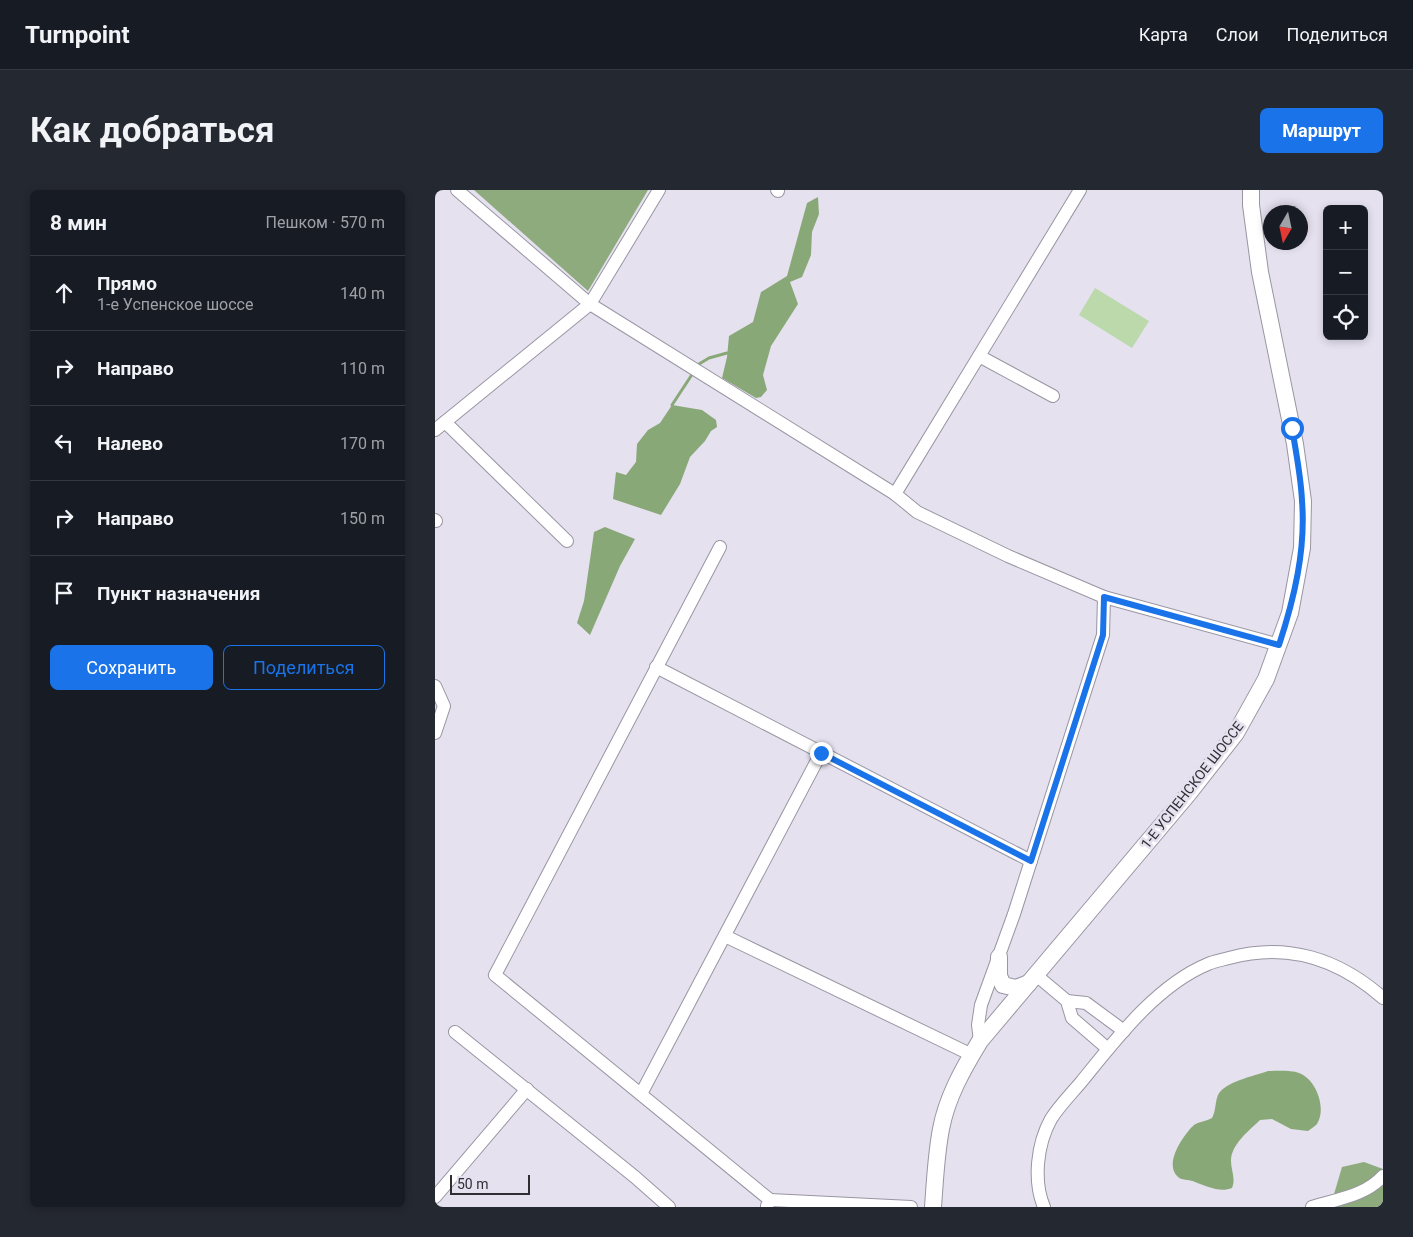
<!DOCTYPE html>
<html lang="ru">
<meta charset="utf-8">
<style>
:root{--surface:#171b24;--page:#242831;--text:#f1f3f6;--muted:#9ea1a6;--line:#363941;--accent:#1a73e8}
body{margin:0;font-family:Roboto,sans-serif;background:var(--page);color:var(--text)}
.controls{position:absolute;right:15px;top:15px;display:grid;overflow:hidden;border-radius:8px;box-shadow:0 2px 8px #0003}
.controls button{width:45px;height:45px;display:grid;place-items:center;padding:0;border:0;border-bottom:1px solid var(--line);background:var(--surface);color:var(--text);font:25px sans-serif}
.compass{position:absolute;left:828px;top:15px;width:45px;height:45px;border-radius:50%;background:var(--surface);box-shadow:0 2px 8px #0003;rotate:189deg}
.scale{position:absolute;left:15px;bottom:12px;width:80px;box-sizing:border-box;padding-left:5px;border:2px solid #2f2e33;border-top:0;font-size:14px;line-height:18px;white-space:nowrap;color:#2f2e33;-webkit-text-stroke:4px #e5e1ef;paint-order:stroke}
.stop{position:absolute;width:15px;height:15px;margin:-11px;border:4px solid #1a73e8;border-radius:50%;background:#fff}
.stop.end{background:#1a73e8;border-color:#fff;box-shadow:0 1px 5px #0008}
.list{margin:0;padding:0;list-style:none}
h2{display:flex;justify-content:space-between;align-items:center;height:65px;margin:0;padding:0 20px;font-size:21px}
h2 small{font-size:16px;font-weight:400;color:var(--muted)}
.list li{display:grid;grid-template-columns:32px 1fr auto;gap:15px;align-items:center;box-sizing:border-box;height:75px;padding:0 20px;border-top:1px solid var(--line)}
.list b{display:block;font-size:19px;white-space:nowrap}
.list p{margin:0;font-size:16px;white-space:nowrap;color:var(--muted)}
.list em{font-size:16px;font-style:normal;color:var(--muted)}
.actions{display:flex;gap:10px;padding:15px 20px}
.actions a{flex:1;padding:11px 0;border:1px solid var(--accent);border-radius:8px;text-align:center;font-size:18px;color:var(--accent)}
.actions .main{background:var(--accent);color:#fff}
.icon{flex:none;width:28px;height:28px;fill:none;stroke:currentColor;stroke-width:2;stroke-linecap:round;stroke-linejoin:round}
.map{position:relative;flex:none;width:948px;height:1017px;overflow:hidden;border-radius:8px}
header{display:flex;align-items:center;gap:30px;box-sizing:border-box;height:70px;padding:0 25px;background:var(--surface);border-bottom:1px solid var(--line)}
header strong{font-size:24px}
nav{display:flex;gap:28px;margin-inline-start:auto;font-size:18px}
.intro{display:flex;align-items:center;justify-content:space-between;box-sizing:border-box;height:120px;padding:0 30px}
h1{margin:0;font-size:35px}
.button{padding:12px 22px;border-radius:8px;background:var(--accent);color:#fff;font-size:18px;font-weight:700}
main{display:flex;gap:30px;padding:0 30px}
aside{flex:1;background:var(--surface);border-radius:8px;box-shadow:0 2px 8px #0003}
.map>svg:first-child{display:block}
.green{fill:#bbd9ab}
.forest{fill:#8dab7c}
.water{fill:#89a878}
.lines{fill:none;stroke-linecap:round;stroke-linejoin:round}
.stream{stroke:#89a878;stroke-width:3}
.minor-casing{stroke:#9995a2;stroke-width:14}
.major-casing{stroke:#9995a2;stroke-width:18}
.minor{stroke:#fff;stroke-width:12}
.major{stroke:#fff;stroke-width:16}
.route{stroke:#1a73e8;stroke-width:6}
.labels{text-anchor:middle;stroke-width:5;stroke-linejoin:round;paint-order:stroke}
.street-label{font-size:14px;fill:#2f2e33;stroke:#e5e1ef}
</style>
<header>
<strong>Turnpoint</strong>
<nav><a>Карта</a><a>Слои</a><a>Поделиться</a></nav>
</header>
<div class="intro"><h1>Как добраться</h1><a class="button">Маршрут</a></div>
<main>
<aside>
<h2>8 мин<small>Пешком · 570 m</small></h2>
<ul class="list">
<li><svg class="icon" aria-label="ahead" viewBox="0 0 24 24"><path d="M12 20V5M6 11l6-6 6 6"/></svg><div><b>Прямо</b><p>1-е Успенское шоссе</p></div><em>140 m</em></li>
<li><svg class="icon" aria-label="right" viewBox="0 0 24 24"><path d="M7 20v-9h11M14 6l5 5-5 5"/></svg><div><b>Направо</b></div><em>110 m</em></li>
<li><svg class="icon" aria-label="left" viewBox="0 0 24 24"><path d="M17 20v-9H6M10 6l-5 5 5 5"/></svg><div><b>Налево</b></div><em>170 m</em></li>
<li><svg class="icon" aria-label="right" viewBox="0 0 24 24"><path d="M7 20v-9h11M14 6l5 5-5 5"/></svg><div><b>Направо</b></div><em>150 m</em></li>
<li><svg class="icon" aria-label="arrive" viewBox="0 0 24 24"><path d="M6 21V4h12l-3 4 3 4H6"/></svg><div><b>Пункт назначения</b></div></li>
</ul>
<div class="actions"><a class="main">Сохранить</a><a>Поделиться</a></div>
</aside>
<div class="map">
<svg width="948" height="1017" viewBox="0 0 948 1017">
<rect width="100%" height="100%" fill="#e5e1ef"/>
<!-- green -->
<path class="green" d="M 660,98 L 714,131 L 697,158 L 644,125 Z"/>
<!-- forest -->
<g class="forest">
<path d="M 39,0 L 213,0 L 153,101 Z"/>
<path d="M 929,972 L 948,979 L 948,1017 L 898,1017 L 897,1011 L 907,977 Z"/>
</g>
<!-- water -->
<g class="water">
<path d="M 383,7 L 384,24 L 377,42 L 376,65 L 367,87 L 355,92 L 363,114 L 336,156 L 328,185 L 332,200 L 326,207 L 321,208 L 287,188 L 292,167 L 294,146 L 318,132 L 326,102 L 352,86 L 372,13 Z"/>
<path d="M 237,215 L 267,220 L 281,230 L 282,237 L 276,241 L 270,251 L 255,267 L 245,294 L 226,325 L 178,309 L 181,282 L 191,285 L 201,272 L 202,254 L 213,240 L 225,233 Z"/>
<path d="M 170,337 L 200,349 L 185,376 L 155,445 L 142,433 L 149,411 L 159,342 Z"/>
<path d="M 833,881 C 842,881 856,880 864,883 C 881,889 892,918 882,934 C 880,936 876,939 873,941 L 856,939 L 837,929 L 825,930 C 815,940 796,954 796,971 C 796,980 801,989 797,998 C 785,1003 771,996 760,992 C 754,989 746,991 742,986 C 729,973 749,944 759,935 C 763,932 772,931 777,928 C 781,921 780,912 783,905 C 789,892 819,886 833,881 Z"/>
</g>
<g class="lines">
<!-- stream -->
<g class="stream">
<path d="M 264,174 L 274,168 L 292,163"/>
<path d="M 237,215 L 258,183"/>
</g>
<!-- minor casing -->
<g class="minor-casing">
<g id="minor">
<path d="M 22,0 L 155,114 L 460,304"/>
<path d="M 342,0 L 343,1"/>
<path d="M 645,0 L 460,304 L 482,322 L 573,366 L 669,407 L 844,455"/>
<path d="M 544,166 L 618,206"/>
<path d="M 10,232 L 132,351"/>
<path d="M 0,240 L 155,114 L 224,0"/>
<path d="M 0,330 L 1,331"/>
<path d="M 285,357 L 60,785 L 335,1010"/>
<path d="M 221,477 L 596,671"/>
<path d="M 0,496 L 9,516 L 0,543"/>
<path d="M 290,746 L 537,865"/>
<path d="M 601,785 L 632,811 L 637,828 L 673,859"/>
<path d="M 632,811 L 651,813 L 689,841"/>
<path d="M 20,842 L 200,987 L 234,1017"/>
<path d="M 545,851 L 543,835 L 546,815 L 579,724 L 668,445 L 669,407"/>
<path d="M 206,904 L 386,563"/>
<path d="M 0,1007 L 92,899"/>
<path d="M 332,1016 L 335,1010 L 476,1017"/>
<path d="M 609,1017 C 598,991 602,954 616,929 C 624,916 637,903 647,891 C 681,849 722,795 773,774 C 779,771 787,770 794,768 C 852,752 904,769 948,808"/>
<path d="M 877,1017 C 902,1009 930,1006 948,986"/>
</g>
</g>
<!-- major casing -->
<g class="major-casing">
<g id="major">
<path d="M 564,767 L 564,786 L 568,795 L 581,798 L 594,793"/>
<path d="M 498,1017 C 500,991 501,965 506,939 C 512,907 528,879 545,851 L 754,603 L 801,543 L 831,489 L 855,423 L 867,358 L 868,311 L 860,254 L 825,82 L 816,15 L 816,0"/>
</g>
</g>
<!-- minor -->
<use href="#minor" class="minor"/>
<!-- major -->
<use href="#major" class="major"/>
</g>
<g class="lines">
<!-- route -->
<path class="route" d="M 386,563 L 596,671 L 668,445 L 669,407 L 844,455 C 859,409 871,360 867,311 C 866,287 861,262 857,238"/>
</g>
<g class="labels">
<!-- street labels -->
<g class="street-label">
<text transform="translate(757 595) rotate(-52)" y="5">1-Е УСПЕНСКОЕ ШОССЕ</text>
</g>
</g>
</svg>
<div class="controls">
<button>+</button>
<button>−</button>
<button><svg class="icon" aria-label="locate" viewBox="0 0 24 24"><circle cx="12" cy="12" r="6"/><path d="M12 2v4M12 18v4M2 12h4M18 12h4"/></svg></button>
</div>
<svg class="compass" viewBox="-18 -18 36 36"><path d="M0-13l5 13h-10z" fill="#e53935"/><path d="M0 13l5-13h-10z" fill="#9ea1a6"/></svg>
<div class="scale">50 m</div>
<div class="stop" style="left:857px;top:238px"></div>
<div class="stop end" style="left:386px;top:563px"></div>
</div>
</main>
